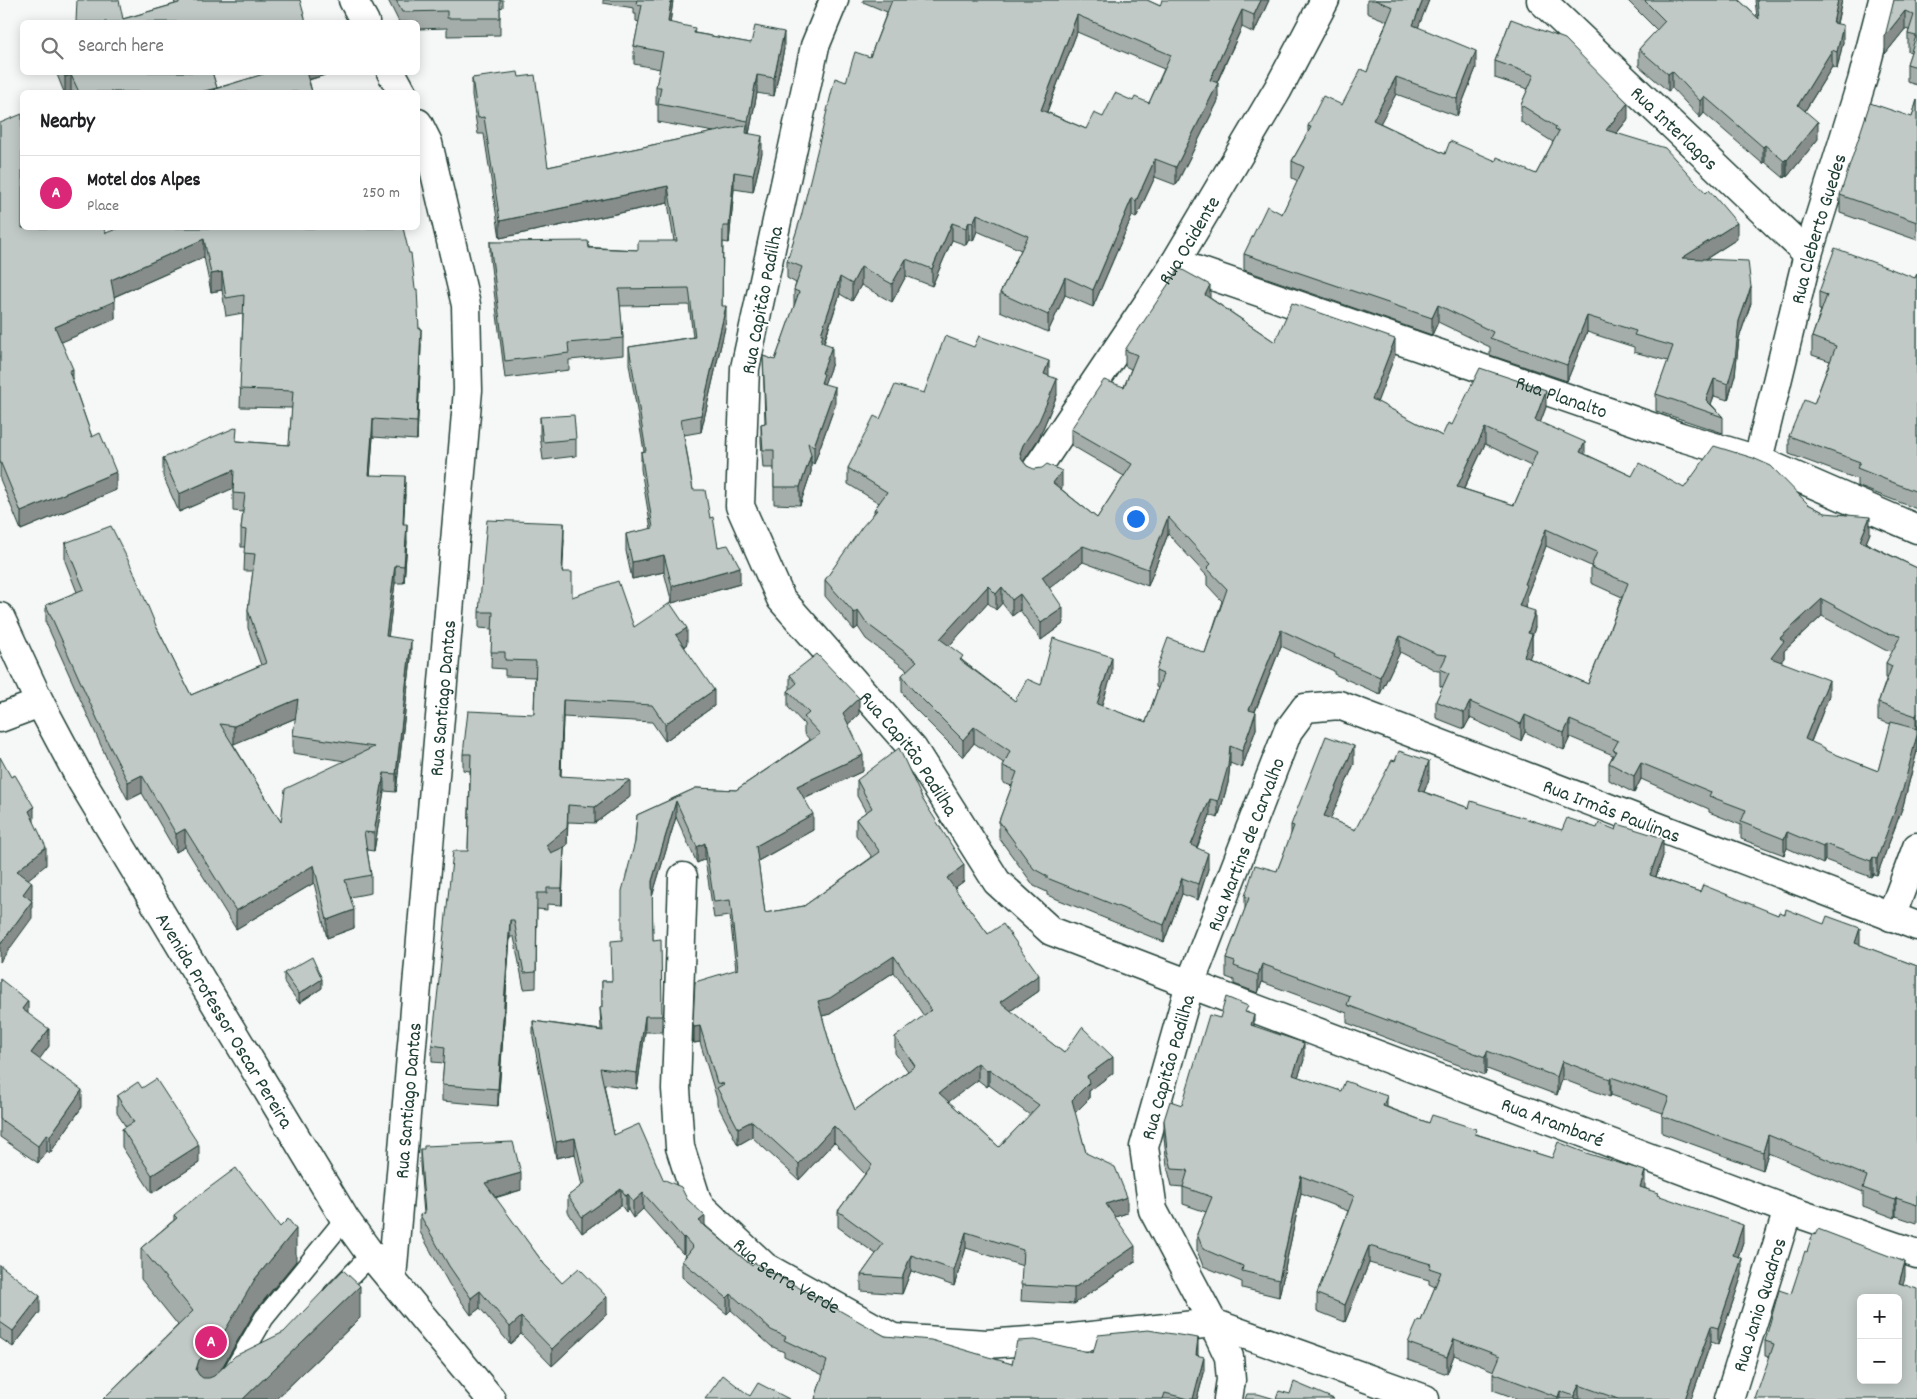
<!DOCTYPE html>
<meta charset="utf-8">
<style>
:root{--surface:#fff;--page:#f2f2f2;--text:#202124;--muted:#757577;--line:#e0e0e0;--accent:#db2777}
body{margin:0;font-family:Dekko,sans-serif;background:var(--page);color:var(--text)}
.controls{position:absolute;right:15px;bottom:15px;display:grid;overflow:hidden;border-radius:8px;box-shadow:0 2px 12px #0003}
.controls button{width:45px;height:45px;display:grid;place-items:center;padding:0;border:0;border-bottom:1px solid var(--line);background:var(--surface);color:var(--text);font:25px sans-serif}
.you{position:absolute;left:1135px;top:518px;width:18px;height:18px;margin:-12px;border:4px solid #fff;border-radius:50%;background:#1a73e8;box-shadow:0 0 0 8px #1a73e833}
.badge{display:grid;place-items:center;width:32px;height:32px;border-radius:50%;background:var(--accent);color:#fff;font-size:16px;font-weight:700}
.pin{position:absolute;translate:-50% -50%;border:2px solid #fff;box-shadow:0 1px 5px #0006}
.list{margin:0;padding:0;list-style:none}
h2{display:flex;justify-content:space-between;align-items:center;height:65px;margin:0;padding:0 20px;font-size:21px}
h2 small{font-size:16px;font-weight:400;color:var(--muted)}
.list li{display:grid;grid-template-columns:32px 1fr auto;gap:15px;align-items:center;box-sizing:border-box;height:75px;padding:0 20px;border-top:1px solid var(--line)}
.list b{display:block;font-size:19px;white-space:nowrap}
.list p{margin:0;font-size:16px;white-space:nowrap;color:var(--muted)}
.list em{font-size:16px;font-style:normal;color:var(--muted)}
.icon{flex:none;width:28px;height:28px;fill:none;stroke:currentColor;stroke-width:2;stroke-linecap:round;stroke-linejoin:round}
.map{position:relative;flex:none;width:1917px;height:1399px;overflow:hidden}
.search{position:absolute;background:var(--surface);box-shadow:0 2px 12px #0003;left:20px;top:20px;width:400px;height:55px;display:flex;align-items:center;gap:12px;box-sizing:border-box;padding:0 18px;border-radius:8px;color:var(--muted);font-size:19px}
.panel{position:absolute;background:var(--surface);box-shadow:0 2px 12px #0003;left:20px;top:90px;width:400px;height:140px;border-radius:8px}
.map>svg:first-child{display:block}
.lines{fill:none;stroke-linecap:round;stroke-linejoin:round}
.service-casing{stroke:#1f3d34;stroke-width:22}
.minor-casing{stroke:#1f3d34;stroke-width:31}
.tertiary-casing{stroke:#1f3d34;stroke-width:31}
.secondary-casing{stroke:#1f3d34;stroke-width:31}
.service{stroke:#fff;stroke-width:19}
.minor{stroke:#fff;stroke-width:28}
.tertiary{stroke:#fff;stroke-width:28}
.secondary{stroke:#fff;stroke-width:28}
.wall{fill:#a5adaa;stroke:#1f3d34;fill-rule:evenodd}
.shaded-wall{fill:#868d8b;stroke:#1f3d34}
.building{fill:#c0c9c6;stroke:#1f3d34;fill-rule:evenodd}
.labels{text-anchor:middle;stroke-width:4;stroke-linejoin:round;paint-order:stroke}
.street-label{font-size:20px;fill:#1f3d34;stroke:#fff}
</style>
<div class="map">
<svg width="1917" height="1399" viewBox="0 0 1917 1399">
<rect width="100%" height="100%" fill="#f6f7f7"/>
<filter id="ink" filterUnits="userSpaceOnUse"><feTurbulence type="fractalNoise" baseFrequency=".02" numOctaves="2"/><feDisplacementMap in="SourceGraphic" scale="10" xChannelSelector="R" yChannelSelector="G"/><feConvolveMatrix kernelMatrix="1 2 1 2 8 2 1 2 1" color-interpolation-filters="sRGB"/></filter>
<g filter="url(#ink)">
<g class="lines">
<!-- service casing -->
<g class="service-casing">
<g id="service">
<path d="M 333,1294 L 371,1255"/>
<path d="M 207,1399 L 229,1378 L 264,1318 L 345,1219"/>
</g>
</g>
<!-- minor casing -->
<g class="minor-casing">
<g id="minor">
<path d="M 353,0 L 365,22"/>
<path id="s1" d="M 834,0 L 815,46 L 745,368 L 740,506 L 781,599 L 913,749 L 997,882 L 1051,931 L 1190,984 L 1144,1147 L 1153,1210 L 1213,1323 L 1229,1357 L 1231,1380 L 1228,1399"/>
<path id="s2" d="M 1541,0 L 1808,254"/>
<path d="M 391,72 L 402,92"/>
<path id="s3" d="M 1175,263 L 1681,437 L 1758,460 L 1917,529"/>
<path id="s4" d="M 1758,460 L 1808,254 L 1862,81 L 1883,0"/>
<path id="s5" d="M 1036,470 L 1175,263 L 1278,89 L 1325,0"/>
<path id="s6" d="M 683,877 L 676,1089 L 680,1147 L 698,1204 L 765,1267 L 893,1338 L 986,1344 L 1072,1338 L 1213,1323 L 1425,1399"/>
<path d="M 1891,917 L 1917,847"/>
<path id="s7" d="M 1917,926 L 1339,705 L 1305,708 L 1288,731 L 1190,984 L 1788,1210 L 1917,1254"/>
<path id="s8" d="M 392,1278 L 468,390 L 466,305 L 428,143 L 418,123"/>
<path id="s9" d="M 1729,1399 L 1788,1210"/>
</g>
</g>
<!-- tertiary casing -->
<g class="tertiary-casing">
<path id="tertiary" d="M 0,718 L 40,703"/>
</g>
<!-- secondary casing -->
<g class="secondary-casing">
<g id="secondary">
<path id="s10" d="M 0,617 L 40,703 L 81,780 L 345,1219 L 371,1255 L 491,1399"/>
</g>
</g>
<!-- service -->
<use href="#service" class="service"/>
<!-- minor -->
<use href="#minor" class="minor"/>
<!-- tertiary -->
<use href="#tertiary" class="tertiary"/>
<!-- secondary -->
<use href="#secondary" class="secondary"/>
</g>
<!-- wall -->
<g class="wall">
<path d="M 174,0 L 300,0 L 123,19 L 175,4 Z"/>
<path d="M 388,0 L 503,0 L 503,7 L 500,8 L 500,35 L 447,36 L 447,28 L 418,29 L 418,22 L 399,22 Z"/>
<path d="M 603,0 L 673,0 L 670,23 L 695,33 L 784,49 L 774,96 L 757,93 L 749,134 L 762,153 L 753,192 L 734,189 L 729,243 L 723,242 L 722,306 L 726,323 L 701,432 L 684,435 L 693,490 L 710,518 L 718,547 L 740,584 L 672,603 L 664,572 L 632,579 L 626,551 L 626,534 L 651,529 L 641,469 L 641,452 L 644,451 L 629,364 L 629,347 L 693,337 L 689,305 L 620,306 L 623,338 L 623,355 L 569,360 L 569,370 L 505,378 L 490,259 L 490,242 L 638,250 L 674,241 L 668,203 L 500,238 L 484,134 L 478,134 L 472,95 L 472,78 L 519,77 L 548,167 L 714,132 L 658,122 L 658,105 L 656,105 L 656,87 L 660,69 L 634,64 L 634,46 L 639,22 L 636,21 L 636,14 L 634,14 L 634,8 L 603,3 Z"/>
<path d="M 863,0 L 1147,0 L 1160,6 L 1269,0 L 1254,33 L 1242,27 L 1217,83 L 1218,101 L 1176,185 L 1155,177 L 1136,218 L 1132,216 L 1093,307 L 1065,295 L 1048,332 L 1000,311 L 1000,293 L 1021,250 L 977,231 L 973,241 L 969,239 L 966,245 L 952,240 L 932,286 L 906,276 L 892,302 L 861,285 L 852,301 L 840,294 L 824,343 L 832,363 L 824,384 L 835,405 L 814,464 L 811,462 L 811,472 L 800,505 L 774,504 L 774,468 L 763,468 L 761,441 L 761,424 L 765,423 L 763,356 L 775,360 L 794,307 L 794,290 L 796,283 L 787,278 L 787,261 L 846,82 L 870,57 L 887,12 L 863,2 ZM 1077,32 L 1164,69 L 1149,103 L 1133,101 L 1103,117 L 1086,129 L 1047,112 Z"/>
<path d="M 1367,0 L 1429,0 L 1418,27 L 1476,68 L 1457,116 L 1396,94 L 1380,123 L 1445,154 L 1496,161 L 1536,174 L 1553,142 L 1521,122 L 1521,105 L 1528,89 L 1495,78 L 1495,61 L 1511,19 L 1628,119 L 1617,133 L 1737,239 L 1706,259 L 1751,303 L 1739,338 L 1735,375 L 1728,400 L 1714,396 L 1711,404 L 1723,417 L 1723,433 L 1656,411 L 1656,394 L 1668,361 L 1634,352 L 1634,347 L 1587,332 L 1567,381 L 1490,355 L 1490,347 L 1438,322 L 1432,335 L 1244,270 L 1244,254 L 1282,214 L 1298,181 L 1292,178 L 1292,161 L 1308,132 L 1308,126 L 1342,105 L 1367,72 L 1387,21 L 1367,13 Z"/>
<path d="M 1627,0 L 1739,0 L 1757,17 L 1755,0 L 1842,0 L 1837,24 L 1843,42 L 1837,69 L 1832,67 L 1805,111 L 1818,139 L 1787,177 L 1786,176 L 1784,178 L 1765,162 L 1763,164 L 1704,113 L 1700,118 L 1672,88 L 1668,91 L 1639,66 L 1639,49 L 1657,30 Z"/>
<path d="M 1894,0 L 1917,0 L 1917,85 L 1907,82 L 1907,64 L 1911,52 L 1908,51 L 1908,34 L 1909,30 L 1905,29 L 1885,54 Z"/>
<path d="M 56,72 L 212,72 L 217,88 L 265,74 L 265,72 L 325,72 L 325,75 L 309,80 L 312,92 L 64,92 Z"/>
<path d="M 1917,100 L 1917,240 L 1840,213 L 1840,195 L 1912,117 Z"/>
<path d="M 0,123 L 22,228 L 87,229 L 106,233 L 403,228 L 419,329 L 421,346 L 417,440 L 373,437 L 370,475 L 405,494 L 403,524 L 407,542 L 404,583 L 395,583 L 388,637 L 411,658 L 396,792 L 384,791 L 374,851 L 367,850 L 371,875 L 371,893 L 350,897 L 354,928 L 327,938 L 314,883 L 236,929 L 185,847 L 176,852 L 142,793 L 128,800 L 108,761 L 46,623 L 46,605 L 77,592 L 65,561 L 65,543 L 157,628 L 191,695 L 261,665 L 248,628 L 248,610 L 253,571 L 244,571 L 245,547 L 241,547 L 241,529 L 243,512 L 233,511 L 233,488 L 179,512 L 163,476 L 163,458 L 237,441 L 289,445 L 292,408 L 240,407 L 243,313 L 226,316 L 222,290 L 211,292 L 204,257 L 114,297 L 115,319 L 61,342 L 73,382 L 92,437 L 116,490 L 21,530 L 0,479 ZM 296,718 L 293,735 L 293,753 L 345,761 L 281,822 L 233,744 Z"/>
<path d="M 1917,274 L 1917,509 L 1857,486 L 1857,479 L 1789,454 L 1789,436 L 1814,404 L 1830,361 L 1812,355 L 1812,337 L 1821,310 L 1819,310 L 1819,292 L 1915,278 Z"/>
<path d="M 1210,298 L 1275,342 L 1395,355 L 1377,402 L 1442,436 L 1452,425 L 1546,407 L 1540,423 L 1585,454 L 1632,476 L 1684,488 L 1808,504 L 1825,513 L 1870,533 L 1866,543 L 1917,568 L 1917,751 L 1903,806 L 1877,875 L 1873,874 L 1871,877 L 1825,860 L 1823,864 L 1787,848 L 1784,855 L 1741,839 L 1741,825 L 1709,812 L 1709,809 L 1641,779 L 1634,793 L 1609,780 L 1609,763 L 1613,755 L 1570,737 L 1564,750 L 1525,732 L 1521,741 L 1470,718 L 1464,729 L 1436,718 L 1436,701 L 1443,687 L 1440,686 L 1440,671 L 1437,671 L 1400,652 L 1380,694 L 1334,674 L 1334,671 L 1281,646 L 1255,712 L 1256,729 L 1242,768 L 1230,763 L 1228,783 L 1218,818 L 1210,815 L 1197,848 L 1208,869 L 1198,900 L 1182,894 L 1164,942 L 1047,895 L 1047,892 L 1034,886 L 999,838 L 999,821 L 1012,786 L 1003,783 L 1003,766 L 1005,764 L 974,743 L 963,757 L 912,706 L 902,692 L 902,675 L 907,670 L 866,639 L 858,627 L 854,630 L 825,596 L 825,580 L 874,513 L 874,510 L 879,503 L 848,484 L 848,468 L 880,419 L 924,393 L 1049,376 L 1057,395 L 1039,438 L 1023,461 L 1027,466 L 1062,488 L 1061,489 L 1097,518 L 1124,476 L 1071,445 L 1071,429 L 1124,387 L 1131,369 L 1125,366 L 1125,350 ZM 1485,444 L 1531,466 L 1514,505 L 1464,489 ZM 1168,534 L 1207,576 L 1207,585 L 1222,601 L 1205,653 L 1156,671 L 1156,687 L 1158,688 L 1146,722 L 1101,706 L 1112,674 L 1041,685 L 1015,701 L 963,661 L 949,646 L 988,603 L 996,610 L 1002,603 L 1012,616 L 1020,610 L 1041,640 L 1063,624 L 1049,588 L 1083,562 L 1148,586 ZM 1546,546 L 1591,566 L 1591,583 L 1622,597 L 1588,684 L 1529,658 L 1532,651 L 1532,637 L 1535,627 L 1525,607 L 1527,602 L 1527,595 ZM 1822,616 L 1885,650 L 1893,651 L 1886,663 L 1886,680 L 1878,703 L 1878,720 L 1891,724 L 1878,771 L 1825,751 L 1811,742 L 1829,696 L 1781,661 L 1784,658 L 1784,651 Z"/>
<path d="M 540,417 L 576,439 L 576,456 L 543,460 L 540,435 Z"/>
<path d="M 564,540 L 562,572 L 572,597 L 634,627 L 687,644 L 684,646 L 714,706 L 665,741 L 652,722 L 563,717 L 561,776 L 630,797 L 595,823 L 568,822 L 567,845 L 564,847 L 562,905 L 547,904 L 547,910 L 537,909 L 536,988 L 524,989 L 514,937 L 510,937 L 498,1106 L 442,1101 L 442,1085 L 444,1063 L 432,1062 L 432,1045 L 468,851 L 470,771 L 463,770 L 463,754 L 534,714 L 535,677 L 505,676 L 505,669 L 491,668 L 492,629 L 479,628 L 479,612 Z"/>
<path d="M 790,675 L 859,714 L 848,724 L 863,771 L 804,799 L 813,830 L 758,861 L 765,913 L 804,906 L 872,857 L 856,835 L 856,819 L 866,812 L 857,796 L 857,780 L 923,800 L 964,881 L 954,888 L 988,934 L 1039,991 L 1010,1011 L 1064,1053 L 1113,1073 L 1089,1091 L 1089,1099 L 1075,1113 L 1086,1153 L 1127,1213 L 1115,1217 L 1135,1262 L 1074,1304 L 1021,1301 L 1023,1266 L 966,1248 L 954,1286 L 911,1271 L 902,1294 L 861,1291 L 861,1275 L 876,1254 L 838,1227 L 838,1211 L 865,1174 L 834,1142 L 799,1180 L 752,1137 L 738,1145 L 717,1104 L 717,1099 L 700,1042 L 694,1043 L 693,1039 L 693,1023 L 736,970 L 730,916 L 714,918 L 705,859 L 697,863 L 676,817 L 652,897 L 653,940 L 662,1016 L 662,1032 L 645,1032 L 637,1089 L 604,1084 L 614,1135 L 664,1181 L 687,1199 L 705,1225 L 752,1266 L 885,1336 L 1012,1364 L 1093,1353 L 1198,1355 L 1204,1373 L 1197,1399 L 815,1399 L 823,1375 L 784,1356 L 784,1352 L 771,1346 L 731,1310 L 727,1314 L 682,1277 L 682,1261 L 686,1255 L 684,1253 L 683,1254 L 643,1209 L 633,1218 L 628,1210 L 626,1212 L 621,1205 L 582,1233 L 568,1212 L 568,1196 L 582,1186 L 575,1154 L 556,1158 L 533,1037 L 533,1021 L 601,1030 L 600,1008 L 602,1007 L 602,981 L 612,981 L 622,940 L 635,842 L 637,815 L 696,788 L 736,790 L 810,740 L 804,733 L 804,724 L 788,707 L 788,691 L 790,690 ZM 894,972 L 924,1016 L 895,1037 L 895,1053 L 908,1071 L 855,1110 L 834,1059 L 822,1016 L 830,1014 ZM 978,1080 L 987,1087 L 989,1085 L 1030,1115 L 999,1147 L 948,1101 Z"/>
<path d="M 1354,764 L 1330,819 L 1355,830 L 1429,779 L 1424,792 L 1469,808 L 1562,830 L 1663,856 L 1656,877 L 1700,892 L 1778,915 L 1917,966 L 1917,1223 L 1896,1216 L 1895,1218 L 1863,1206 L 1863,1192 L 1768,1153 L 1763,1170 L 1662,1133 L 1662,1116 L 1663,1113 L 1611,1095 L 1610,1097 L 1562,1079 L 1557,1095 L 1487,1069 L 1485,1075 L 1347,1023 L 1347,1013 L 1262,982 L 1258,993 L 1234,984 L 1234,980 L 1226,977 L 1226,959 L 1245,909 L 1245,896 L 1277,871 L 1291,835 L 1291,825 Z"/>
<path d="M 284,973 L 322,988 L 299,1003 L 284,982 Z"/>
<path d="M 0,979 L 28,1014 L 49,1046 L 39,1059 L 82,1107 L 50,1153 L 47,1151 L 38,1163 L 0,1137 Z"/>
<path d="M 1248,1012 L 1254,1026 L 1304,1060 L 1298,1077 L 1387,1107 L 1429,1123 L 1476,1134 L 1645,1188 L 1743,1242 L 1738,1257 L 1742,1275 L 1718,1345 L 1711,1342 L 1691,1399 L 1518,1399 L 1493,1390 L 1493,1373 L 1494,1371 L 1454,1355 L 1447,1374 L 1408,1360 L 1408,1343 L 1421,1321 L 1435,1287 L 1429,1284 L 1429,1280 L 1369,1263 L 1345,1322 L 1317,1311 L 1317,1294 L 1348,1211 L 1301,1193 L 1279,1297 L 1242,1288 L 1242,1282 L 1203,1266 L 1197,1251 L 1197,1234 L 1206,1212 L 1183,1204 L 1183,1187 L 1172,1186 L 1167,1166 L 1164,1137 L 1164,1120 L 1182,1105 L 1220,1018 Z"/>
<path d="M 117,1096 L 199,1163 L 152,1193 L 122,1147 L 122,1129 L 126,1127 L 117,1113 Z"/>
<path d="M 420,1149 L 521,1190 L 495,1198 L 544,1264 L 562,1283 L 607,1314 L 552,1366 L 521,1334 L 510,1344 L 480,1308 L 471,1315 L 449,1284 L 420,1232 L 420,1215 L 424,1214 L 420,1166 Z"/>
<path d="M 174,1215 L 296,1261 L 255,1311 L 221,1370 L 360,1318 L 276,1399 L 103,1399 L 178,1325 L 141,1279 L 141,1248 L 174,1220 Z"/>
<path d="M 1807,1252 L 1905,1277 L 1770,1357 L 1765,1356 L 1765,1341 L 1791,1294 Z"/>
<path d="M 0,1265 L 40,1312 L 13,1347 L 0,1338 Z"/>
</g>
<!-- shaded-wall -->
<g class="shaded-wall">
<path d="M 671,0 L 673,0 L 668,40 L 668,22 Z"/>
<path d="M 1261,0 L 1269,0 L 1254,33 L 1254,15 Z"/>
<path d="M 1423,0 L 1429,0 L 1413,41 L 1413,25 Z"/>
<path d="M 1838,0 L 1842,0 L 1833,40 L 1833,23 Z"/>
<path d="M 1242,10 L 1242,27 L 1210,97 L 1210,80 Z"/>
<path d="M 1905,11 L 1905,29 L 1885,54 L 1885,36 Z"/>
<path d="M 1077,15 L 1077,32 L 1041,127 L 1041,110 Z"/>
<path d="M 1843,25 L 1843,42 L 1837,69 L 1837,52 Z"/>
<path d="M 784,32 L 784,49 L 774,96 L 774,78 Z"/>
<path d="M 1832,50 L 1832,67 L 1798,122 L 1798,105 Z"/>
<path d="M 1476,51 L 1476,68 L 1457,116 L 1457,99 Z"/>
<path d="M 1672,71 L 1672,88 L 1668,91 L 1668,74 Z"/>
<path d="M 304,72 L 325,72 L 325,75 L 304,81 Z"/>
<path d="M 71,75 L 71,92 L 65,92 L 65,77 Z"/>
<path d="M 757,75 L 757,93 L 748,139 L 748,121 Z"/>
<path d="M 1396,77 L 1396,94 L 1373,137 L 1373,120 Z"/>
<path d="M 1218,83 L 1218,101 L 1176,185 L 1176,167 Z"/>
<path d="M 217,88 L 215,89 L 215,92 L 200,92 Z"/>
<path d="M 1704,96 L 1704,113 L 1700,118 L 1700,101 Z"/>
<path d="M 1628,103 L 1628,119 L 1606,146 L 1606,130 Z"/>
<path d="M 1818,122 L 1818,139 L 1787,177 L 1787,160 Z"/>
<path d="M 762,136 L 762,153 L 753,192 L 753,175 Z"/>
<path d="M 1765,145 L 1765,162 L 1763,164 L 1763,147 Z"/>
<path d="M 1155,159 L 1155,177 L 1136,218 L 1136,201 Z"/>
<path d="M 1786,159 L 1786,176 L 1784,178 L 1784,161 Z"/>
<path d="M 734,172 L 734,189 L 729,243 L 729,226 Z"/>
<path d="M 668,186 L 668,203 L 500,238 L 500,221 Z"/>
<path d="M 1132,198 L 1132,216 L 1093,307 L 1093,290 Z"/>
<path d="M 977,214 L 977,231 L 973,241 L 973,223 Z"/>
<path d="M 969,222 L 969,239 L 966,245 L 966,228 Z"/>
<path d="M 952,223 L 952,240 L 932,286 L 932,269 Z"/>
<path d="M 1737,223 L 1737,239 L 1682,274 L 1682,258 Z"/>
<path d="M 204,239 L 204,257 L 111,298 L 111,280 Z"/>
<path d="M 906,259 L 906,276 L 892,302 L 892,284 Z"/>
<path d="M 861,267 L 861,285 L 852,301 L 852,284 Z"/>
<path d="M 222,272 L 222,290 L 211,292 L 211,274 Z"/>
<path d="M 840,277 L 840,294 L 823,344 L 821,359 L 821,334 Z"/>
<path d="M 1065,277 L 1065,295 L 1048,332 L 1048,315 Z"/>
<path d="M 1210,285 L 1210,302 L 1205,295 Z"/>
<path d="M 1751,287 L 1751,303 L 1739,338 L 1735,375 L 1728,400 L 1728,384 L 1739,321 Z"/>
<path d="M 115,301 L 115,319 L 55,345 L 55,327 Z"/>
<path d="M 1438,305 L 1438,322 L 1432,335 L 1432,318 Z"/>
<path d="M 726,306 L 726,323 L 701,432 L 701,415 Z"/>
<path d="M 1587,316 L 1587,332 L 1567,381 L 1567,365 Z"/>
<path d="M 421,328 L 421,346 L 417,440 L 417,422 Z"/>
<path d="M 1395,339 L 1395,355 L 1372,416 L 1372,399 Z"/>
<path d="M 832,346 L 832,363 L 824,385 L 821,400 L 822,373 Z"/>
<path d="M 1049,361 L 1049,378 L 1044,374 Z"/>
<path d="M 73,369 L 73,387 L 69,371 Z"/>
<path d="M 1057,379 L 1057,395 L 1039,438 L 1023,462 L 1020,469 L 1020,453 L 1023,445 Z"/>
<path d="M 1714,379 L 1714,396 L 1708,412 L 1706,400 Z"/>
<path d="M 835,387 L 835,405 L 814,464 L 814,446 Z"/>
<path d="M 1546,390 L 1546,407 L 1535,437 L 1535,420 Z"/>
<path d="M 373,419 L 373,437 L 369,493 L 369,475 Z"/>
<path d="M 1485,428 L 1485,444 L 1457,503 L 1457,487 Z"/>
<path d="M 1585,442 L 1585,459 L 1580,452 Z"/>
<path d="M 811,455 L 811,472 L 800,505 L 800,487 Z"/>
<path d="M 234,470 L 234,488 L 179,512 L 179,494 Z"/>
<path d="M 1062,471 L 1062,488 L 1053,500 L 1053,483 Z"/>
<path d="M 116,472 L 116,490 L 21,530 L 21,512 Z"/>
<path d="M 405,476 L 405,494 L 403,542 L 403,524 Z"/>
<path d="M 1168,517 L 1168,534 L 1148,586 L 1148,569 Z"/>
<path d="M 1870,517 L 1870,533 L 1860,557 L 1860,541 Z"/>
<path d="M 564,523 L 564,540 L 562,589 L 562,572 Z"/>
<path d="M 407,524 L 407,542 L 404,583 L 404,566 Z"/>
<path d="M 1546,529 L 1546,546 L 1527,595 L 1527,602 L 1519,622 L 1519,606 L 1525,584 Z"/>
<path d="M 1083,546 L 1083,562 L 1042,594 L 1042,577 Z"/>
<path d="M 664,555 L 664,572 L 632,579 L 632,562 Z"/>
<path d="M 395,565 L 395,583 L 386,654 L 386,636 Z"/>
<path d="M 740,567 L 740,584 L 672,603 L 672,586 Z"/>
<path d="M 988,586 L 988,603 L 940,656 L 940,639 Z"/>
<path d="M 1002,587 L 1002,603 L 996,610 L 996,594 Z"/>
<path d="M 1020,594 L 1020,610 L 1012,616 L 1012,600 Z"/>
<path d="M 1822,599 L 1822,616 L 1784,651 L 1784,658 L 1771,674 L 1771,658 L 1780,638 Z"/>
<path d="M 1063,608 L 1063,624 L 1041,640 L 1041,623 Z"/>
<path d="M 858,611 L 858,627 L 854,630 L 854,613 Z"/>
<path d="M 1535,611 L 1535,627 L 1532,637 L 1532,651 L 1524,673 L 1524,656 L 1528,633 Z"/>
<path d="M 687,628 L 687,644 L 676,652 L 676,635 Z"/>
<path d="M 1281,630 L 1281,646 L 1249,726 L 1249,710 Z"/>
<path d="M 1400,636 L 1400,652 L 1380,694 L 1380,677 Z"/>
<path d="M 411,640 L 411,658 L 396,792 L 396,774 Z"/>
<path d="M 1112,657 L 1112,674 L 1097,720 L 1097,704 Z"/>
<path d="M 1829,680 L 1829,696 L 1805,756 L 1805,739 Z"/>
<path d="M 714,690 L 714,706 L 665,741 L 665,724 Z"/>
<path d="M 859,698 L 859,714 L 843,729 L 843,713 Z"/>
<path d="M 298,699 L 298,717 L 234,744 L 234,726 Z"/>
<path d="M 563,700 L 563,717 L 560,793 L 560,776 Z"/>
<path d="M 1470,702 L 1470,718 L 1464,729 L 1464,713 Z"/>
<path d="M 1256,712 L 1256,729 L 1242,768 L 1242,751 Z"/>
<path d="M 1917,713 L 1917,730 L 1916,733 L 1916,716 Z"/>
<path d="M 1525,715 L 1525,732 L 1521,741 L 1521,724 Z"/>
<path d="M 1570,720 L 1570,737 L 1564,750 L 1564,733 Z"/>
<path d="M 974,727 L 974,743 L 963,757 L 963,740 Z"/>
<path d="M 1917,735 L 1917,751 L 1903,806 L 1877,875 L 1877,859 Z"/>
<path d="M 1230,746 L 1230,763 L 1228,783 L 1218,818 L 1218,801 Z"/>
<path d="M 1354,746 L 1354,764 L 1324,834 L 1324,816 Z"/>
<path d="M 863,755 L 863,771 L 797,802 L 797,786 Z"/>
<path d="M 1429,761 L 1429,779 L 1418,808 L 1418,790 Z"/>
<path d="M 1641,763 L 1641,779 L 1634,793 L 1634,776 Z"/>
<path d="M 384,773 L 384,791 L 374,851 L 374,833 Z"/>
<path d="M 142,775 L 142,793 L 128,800 L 128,782 Z"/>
<path d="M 630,780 L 630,797 L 595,823 L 595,807 Z"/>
<path d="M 1210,799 L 1210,815 L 1191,862 L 1191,845 Z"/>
<path d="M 676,801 L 676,817 L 652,897 L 652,881 Z"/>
<path d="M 568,805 L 567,845 L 564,847 L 562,905 L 562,888 L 546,861 L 546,845 Z"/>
<path d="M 34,807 L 34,825 L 29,811 Z"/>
<path d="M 813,814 L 813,830 L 756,862 L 756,846 Z"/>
<path d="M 185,829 L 185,847 L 176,852 L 176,834 Z"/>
<path d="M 1787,832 L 1787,848 L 1784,855 L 1784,839 Z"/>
<path d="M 1663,838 L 1663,856 L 1650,893 L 1650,875 Z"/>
<path d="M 705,843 L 705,859 L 697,863 L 697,847 Z"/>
<path d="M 1825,844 L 1825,860 L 1823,864 L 1823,847 Z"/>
<path d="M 46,847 L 46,865 L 17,888 L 17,871 Z"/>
<path d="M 1208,853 L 1208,869 L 1198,900 L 1198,884 Z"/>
<path d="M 1873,857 L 1873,874 L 1871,877 L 1871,861 Z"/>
<path d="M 314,865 L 314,883 L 236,929 L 236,911 Z"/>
<path d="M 964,865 L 964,881 L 947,894 L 947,878 Z"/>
<path d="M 1182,878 L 1182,894 L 1164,942 L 1164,925 Z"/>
<path d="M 32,882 L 32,900 L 23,912 L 23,894 Z"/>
<path d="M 32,901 L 32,918 L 0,962 L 0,945 Z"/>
<path d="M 354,910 L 354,928 L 327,938 L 327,920 Z"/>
<path d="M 510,920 L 510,937 L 498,1106 L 498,1089 Z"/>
<path d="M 1860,928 L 1860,946 L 1855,943 Z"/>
<path d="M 894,956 L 894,972 L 830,1014 L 818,1017 L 818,1001 Z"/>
<path d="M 1262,964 L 1262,982 L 1258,993 L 1258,975 Z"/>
<path d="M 1039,975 L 1039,991 L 1000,1018 L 1000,1002 Z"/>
<path d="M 322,979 L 322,988 L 299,1003 L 299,994 Z"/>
<path d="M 28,1001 L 28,1018 L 22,1009 Z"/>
<path d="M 1254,1015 L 1254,1032 L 1251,1025 Z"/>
<path d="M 645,1016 L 645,1032 L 637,1089 L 637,1073 Z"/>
<path d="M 700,1026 L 700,1042 L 694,1043 L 694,1027 Z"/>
<path d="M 49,1029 L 49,1046 L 31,1071 L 31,1053 Z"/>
<path d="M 1304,1043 L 1304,1060 L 1293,1092 L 1293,1075 Z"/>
<path d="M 1487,1051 L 1487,1069 L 1485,1075 L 1485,1057 Z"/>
<path d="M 1113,1057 L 1113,1073 L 1089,1091 L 1089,1099 L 1072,1116 L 1072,1100 L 1087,1076 Z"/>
<path d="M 1562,1061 L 1562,1079 L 1557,1095 L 1557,1077 Z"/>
<path d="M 978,1063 L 978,1080 L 939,1109 L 939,1093 Z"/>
<path d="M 989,1069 L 989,1085 L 987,1087 L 987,1071 Z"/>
<path d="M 1611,1077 L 1611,1095 L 1610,1097 L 1610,1079 Z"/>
<path d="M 82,1090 L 82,1107 L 50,1153 L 50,1136 Z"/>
<path d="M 1387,1096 L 1387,1112 L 1383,1106 Z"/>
<path d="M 752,1121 L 752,1137 L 738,1145 L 738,1128 Z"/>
<path d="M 834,1126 L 834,1142 L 799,1180 L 799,1164 Z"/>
<path d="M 47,1134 L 47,1151 L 38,1163 L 38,1146 Z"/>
<path d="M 1768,1135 L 1768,1153 L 1763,1170 L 1763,1152 Z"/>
<path d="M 575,1138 L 575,1154 L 556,1158 L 556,1142 Z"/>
<path d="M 199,1145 L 199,1163 L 152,1193 L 152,1175 Z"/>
<path d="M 1645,1171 L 1645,1188 L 1640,1203 L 1640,1187 Z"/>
<path d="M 521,1173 L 521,1190 L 485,1200 L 485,1183 Z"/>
<path d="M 1301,1176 L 1301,1193 L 1279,1297 L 1279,1280 Z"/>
<path d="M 621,1189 L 621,1205 L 582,1233 L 582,1217 Z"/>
<path d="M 643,1193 L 643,1209 L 633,1218 L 633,1202 Z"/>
<path d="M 628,1194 L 628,1210 L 626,1212 L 626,1196 Z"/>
<path d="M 1127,1197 L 1127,1213 L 1106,1220 L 1106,1204 Z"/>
<path d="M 1896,1198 L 1896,1216 L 1895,1218 L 1895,1200 Z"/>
<path d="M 705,1216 L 705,1232 L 699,1221 Z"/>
<path d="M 1743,1225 L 1743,1242 L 1733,1272 L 1733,1255 Z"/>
<path d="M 296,1229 L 296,1261 L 255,1311 L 220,1371 L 197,1399 L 196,1370 L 199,1360 L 255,1279 Z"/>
<path d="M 966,1232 L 966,1248 L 954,1286 L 954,1270 Z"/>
<path d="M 684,1237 L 684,1253 L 683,1254 L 683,1238 Z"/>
<path d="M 1135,1246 L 1135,1262 L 1074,1304 L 1074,1288 Z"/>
<path d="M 1369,1246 L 1369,1263 L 1345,1322 L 1345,1305 Z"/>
<path d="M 911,1255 L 911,1271 L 902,1294 L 902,1278 Z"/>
<path d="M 1742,1258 L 1742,1275 L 1718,1345 L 1718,1328 Z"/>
<path d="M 1905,1262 L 1905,1277 L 1899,1298 L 1899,1283 Z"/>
<path d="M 360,1286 L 360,1318 L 276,1399 L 243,1399 Z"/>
<path d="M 480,1291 L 480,1308 L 471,1315 L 471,1298 Z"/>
<path d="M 731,1294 L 731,1310 L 727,1314 L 727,1298 Z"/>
<path d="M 40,1296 L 40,1312 L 13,1347 L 13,1331 Z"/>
<path d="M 607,1297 L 607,1314 L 552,1366 L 552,1349 Z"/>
<path d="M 521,1317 L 521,1334 L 510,1344 L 510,1327 Z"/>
<path d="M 1711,1326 L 1711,1342 L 1691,1399 L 1685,1399 Z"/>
<path d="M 1198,1338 L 1198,1354 L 1196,1371 L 1196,1355 Z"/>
<path d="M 1454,1339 L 1454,1355 L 1447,1374 L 1447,1357 Z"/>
<path d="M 1204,1357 L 1204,1373 L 1197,1399 L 1193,1399 Z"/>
<path d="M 1579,1385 L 1579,1399 L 1574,1399 L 1574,1396 Z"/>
<path d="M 1560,1391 L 1560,1399 L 1558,1399 L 1558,1397 Z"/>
</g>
<!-- building -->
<g class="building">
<path d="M 77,0 L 119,0 L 123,19 L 179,3 L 179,0 L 300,0 L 306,22 L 76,22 Z"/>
<path d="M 396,0 L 500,0 L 500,18 L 447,18 L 447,11 L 402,12 Z"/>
<path d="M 637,0 L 671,0 L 668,22 L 695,28 L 694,33 L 751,43 L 755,26 L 784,32 L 774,78 L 757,75 L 748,121 L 658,104 L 661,87 L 656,87 L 663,52 L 634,46 L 642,5 L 636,4 Z"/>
<path d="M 892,0 L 1147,0 L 1160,6 L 1162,0 L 1261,0 L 1254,15 L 1242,10 L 1210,80 L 1218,83 L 1176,167 L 1155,159 L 1136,201 L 1132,198 L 1093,290 L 1065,277 L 1048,315 L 1000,293 L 1028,236 L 977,214 L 973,223 L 969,222 L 966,228 L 952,223 L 932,269 L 906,259 L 892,284 L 861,267 L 852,284 L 840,277 L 821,334 L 823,334 L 821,342 L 832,346 L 822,373 L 824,374 L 821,383 L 835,387 L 814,446 L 808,443 L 811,455 L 800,487 L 774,487 L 774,450 L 763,450 L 761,424 L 766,423 L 763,356 L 775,360 L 799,292 L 794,290 L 802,267 L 787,261 L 801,217 L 835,78 L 846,82 L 855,52 L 870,57 ZM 1077,15 L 1171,55 L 1149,103 L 1135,97 L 1133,101 L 1115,93 L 1103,117 L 1094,113 L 1086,129 L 1041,110 Z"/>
<path d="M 1375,0 L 1423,0 L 1413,25 L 1476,51 L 1457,99 L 1396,77 L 1373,120 L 1445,154 L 1450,141 L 1496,161 L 1497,157 L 1536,174 L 1559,131 L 1555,129 L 1556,127 L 1521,105 L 1534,75 L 1495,61 L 1511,19 L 1565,39 L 1628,103 L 1606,130 L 1665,148 L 1706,193 L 1709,190 L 1737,223 L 1682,258 L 1748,261 L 1751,287 L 1739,321 L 1735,359 L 1728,384 L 1714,379 L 1706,400 L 1723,417 L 1656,394 L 1673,346 L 1634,335 L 1636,331 L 1587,316 L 1567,365 L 1490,338 L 1493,332 L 1438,305 L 1432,318 L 1244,254 L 1267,206 L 1282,214 L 1304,167 L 1292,161 L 1311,127 L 1308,126 L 1323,96 L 1342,105 L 1361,69 L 1367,72 L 1393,7 Z"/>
<path d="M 1644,0 L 1739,0 L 1759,19 L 1757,0 L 1838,0 L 1833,23 L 1843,25 L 1837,52 L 1832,50 L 1798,105 L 1818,122 L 1787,160 L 1786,159 L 1784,161 L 1765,145 L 1763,147 L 1704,96 L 1700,101 L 1672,71 L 1668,74 L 1639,49 L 1665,21 Z"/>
<path d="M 1894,0 L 1917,0 L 1917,67 L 1907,64 L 1916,36 L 1908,34 L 1914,15 L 1905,11 L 1885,36 Z"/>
<path d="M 63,72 L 212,72 L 217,88 L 200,92 L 79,92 L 71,75 L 65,77 Z"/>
<path d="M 270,72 L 306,72 L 312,92 L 216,92 L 215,89 Z"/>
<path d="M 518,72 L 519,77 L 535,75 L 548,167 L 747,125 L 746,133 L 762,136 L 753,175 L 734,172 L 729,226 L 723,226 L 722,306 L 726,306 L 701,415 L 681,419 L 693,490 L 705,490 L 710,518 L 713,517 L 718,547 L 728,545 L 740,567 L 672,586 L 664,555 L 632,562 L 626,534 L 653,528 L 641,452 L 646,451 L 629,347 L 695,337 L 689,288 L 619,289 L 623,338 L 568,343 L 569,353 L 505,361 L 490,242 L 588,241 L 589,248 L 638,250 L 638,241 L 677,241 L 668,186 L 500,221 L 484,117 L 478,118 L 472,78 Z"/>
<path d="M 1917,100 L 1917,222 L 1840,195 L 1870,103 L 1912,117 Z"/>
<path d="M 22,114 L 22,228 L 86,228 L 87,229 L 91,228 L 103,228 L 106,233 L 119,228 L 403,228 L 409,253 L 411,253 L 415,289 L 417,289 L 419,329 L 421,328 L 417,422 L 373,419 L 369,475 L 405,476 L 403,524 L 407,524 L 404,566 L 395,565 L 386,636 L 411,640 L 396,774 L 384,773 L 374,833 L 364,832 L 371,875 L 345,880 L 354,910 L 327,920 L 314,865 L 236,911 L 185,829 L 176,834 L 142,775 L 128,782 L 108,743 L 46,605 L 84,589 L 65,543 L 111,526 L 132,568 L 157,628 L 191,695 L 266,663 L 248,610 L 255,554 L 244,553 L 246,530 L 241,529 L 245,494 L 233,493 L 234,470 L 179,494 L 163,458 L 237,427 L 236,441 L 289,445 L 293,391 L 240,389 L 244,295 L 226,298 L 222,272 L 211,274 L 204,239 L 111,280 L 115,301 L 55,327 L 73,369 L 69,371 L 92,437 L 100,433 L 116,472 L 21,512 L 0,461 L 0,123 ZM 298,699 L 293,735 L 374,747 L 285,789 L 281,822 L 220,724 L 234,726 Z"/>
<path d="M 1835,248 L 1915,278 L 1917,274 L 1917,492 L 1857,468 L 1860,462 L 1789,436 L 1804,400 L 1814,404 L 1836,346 L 1812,337 L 1827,295 L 1819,292 Z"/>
<path d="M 1179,268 L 1210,285 L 1205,295 L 1275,342 L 1292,303 L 1395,339 L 1372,399 L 1442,436 L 1448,423 L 1452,425 L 1480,368 L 1546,390 L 1535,420 L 1585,442 L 1580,452 L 1632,476 L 1639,463 L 1684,488 L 1714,446 L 1753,458 L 1771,466 L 1808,504 L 1825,513 L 1870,517 L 1860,541 L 1917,568 L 1917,713 L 1916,716 L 1878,703 L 1892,666 L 1886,663 L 1901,635 L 1885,633 L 1822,599 L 1780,638 L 1784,641 L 1771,658 L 1829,680 L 1805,739 L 1825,748 L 1825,750 L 1878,771 L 1891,722 L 1917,729 L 1917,735 L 1903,789 L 1877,859 L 1873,857 L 1871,861 L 1825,844 L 1823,847 L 1787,832 L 1784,839 L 1741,822 L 1746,810 L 1709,796 L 1711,792 L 1641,763 L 1634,776 L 1609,763 L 1616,751 L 1613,750 L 1618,741 L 1570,720 L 1564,733 L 1525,715 L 1521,724 L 1470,702 L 1464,713 L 1436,701 L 1449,673 L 1440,669 L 1447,655 L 1437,654 L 1400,636 L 1380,677 L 1334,657 L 1335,655 L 1281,630 L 1249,710 L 1256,712 L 1242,751 L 1230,746 L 1228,766 L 1218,801 L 1210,799 L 1191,845 L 1208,853 L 1198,884 L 1182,878 L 1164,925 L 1047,878 L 1047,876 L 1034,869 L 999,821 L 1017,772 L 1003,766 L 1010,751 L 974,727 L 963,740 L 912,689 L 902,675 L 917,661 L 866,623 L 858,611 L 854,613 L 825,580 L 862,527 L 877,510 L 874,510 L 887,492 L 848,468 L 874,416 L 880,419 L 895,385 L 924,393 L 945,336 L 974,347 L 979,336 L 1049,361 L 1044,374 L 1057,379 L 1039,421 L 1023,445 L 1020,453 L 1022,460 L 1027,466 L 1034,469 L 1042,468 L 1047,464 L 1062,471 L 1053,483 L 1097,518 L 1132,464 L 1071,429 L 1104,380 L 1124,387 L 1137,355 L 1125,350 ZM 1485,428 L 1537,452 L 1514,505 L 1457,487 ZM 1168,517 L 1211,564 L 1207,568 L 1227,589 L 1205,653 L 1168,638 L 1156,671 L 1163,674 L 1146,722 L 1097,704 L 1112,657 L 1053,638 L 1041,685 L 1027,679 L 1015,701 L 960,660 L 963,656 L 940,639 L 988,586 L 996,594 L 1002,587 L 1012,600 L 1020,594 L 1041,623 L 1063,608 L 1042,577 L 1083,546 L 1148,569 ZM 1546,529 L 1597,552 L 1591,567 L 1628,583 L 1588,684 L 1524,656 L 1532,634 L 1528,633 L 1535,611 L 1519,606 L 1527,585 L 1525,584 Z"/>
<path d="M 574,415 L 576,439 L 543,442 L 540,417 Z"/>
<path d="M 487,520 L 564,523 L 562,572 L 572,572 L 572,597 L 618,581 L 634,627 L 670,603 L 687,628 L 676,635 L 714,690 L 665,724 L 652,705 L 563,700 L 560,776 L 630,780 L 595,807 L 568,805 L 567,828 L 546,845 L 551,853 L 564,847 L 562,888 L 547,888 L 547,893 L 537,893 L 536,972 L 524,973 L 514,920 L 510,920 L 498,1089 L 442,1085 L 445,1047 L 432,1045 L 453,851 L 468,851 L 471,754 L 463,754 L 468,711 L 534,714 L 536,661 L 505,660 L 505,652 L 491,652 L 493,612 L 479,612 Z"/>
<path d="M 817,654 L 859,698 L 843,713 L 863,755 L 797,786 L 813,814 L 756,846 L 765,913 L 804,906 L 880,852 L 856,819 L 872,808 L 857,780 L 899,748 L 923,800 L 964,865 L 947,878 L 988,934 L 1003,924 L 1039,975 L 1000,1002 L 1064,1053 L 1082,1027 L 1113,1057 L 1087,1076 L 1089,1083 L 1072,1100 L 1086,1153 L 1115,1167 L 1127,1197 L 1106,1204 L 1135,1246 L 1074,1288 L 1021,1285 L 1023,1250 L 966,1232 L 954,1270 L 911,1255 L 902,1278 L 861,1275 L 883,1244 L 838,1211 L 872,1165 L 834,1126 L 799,1164 L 752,1121 L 738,1128 L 717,1088 L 724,1084 L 717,1083 L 700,1026 L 694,1027 L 693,1023 L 695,982 L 738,969 L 730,900 L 714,902 L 705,843 L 697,847 L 676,801 L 652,881 L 653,940 L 661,939 L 662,1016 L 645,1016 L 637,1073 L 600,1068 L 614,1135 L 639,1124 L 664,1181 L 665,1180 L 681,1187 L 687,1199 L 705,1216 L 699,1221 L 752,1266 L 755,1263 L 885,1336 L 931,1340 L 1012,1364 L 1017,1341 L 1035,1340 L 1093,1353 L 1098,1335 L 1148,1330 L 1198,1338 L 1196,1355 L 1204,1357 L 1193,1399 L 1188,1399 L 1165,1393 L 1163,1399 L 815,1399 L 827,1361 L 784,1340 L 786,1337 L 771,1330 L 731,1294 L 727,1298 L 682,1261 L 693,1247 L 684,1237 L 683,1238 L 643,1193 L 633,1202 L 628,1194 L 626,1196 L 621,1189 L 582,1217 L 568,1196 L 585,1183 L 575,1138 L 556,1142 L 533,1021 L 603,1031 L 600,1008 L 602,1007 L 602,981 L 612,981 L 611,941 L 622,940 L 622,891 L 635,842 L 637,815 L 696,788 L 736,790 L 820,734 L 804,717 L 809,713 L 788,691 L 797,683 L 790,675 ZM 894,956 L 931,1010 L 895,1037 L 915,1066 L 855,1110 L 834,1059 L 818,1001 L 830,998 ZM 978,1063 L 987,1071 L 989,1069 L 1039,1105 L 999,1147 L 939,1093 Z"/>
<path d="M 1326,736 L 1354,746 L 1324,816 L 1355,830 L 1392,760 L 1395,761 L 1399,751 L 1429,761 L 1418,790 L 1469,808 L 1471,801 L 1562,830 L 1567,818 L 1597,828 L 1599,823 L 1616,830 L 1618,824 L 1663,838 L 1650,875 L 1700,892 L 1703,885 L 1778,915 L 1779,912 L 1785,914 L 1786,909 L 1824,924 L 1827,916 L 1860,928 L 1855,943 L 1917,966 L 1917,1205 L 1896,1198 L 1895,1200 L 1863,1188 L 1867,1176 L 1768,1135 L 1763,1152 L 1662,1116 L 1669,1097 L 1611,1077 L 1610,1079 L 1562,1061 L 1557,1077 L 1487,1051 L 1485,1057 L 1347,1005 L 1350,996 L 1262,964 L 1258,975 L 1234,966 L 1235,962 L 1226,959 L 1249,898 L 1245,896 L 1255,865 L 1277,871 L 1294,826 L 1291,825 Z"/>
<path d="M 0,757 L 11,777 L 15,775 L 34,807 L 29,811 L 46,847 L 17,871 L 32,882 L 23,894 L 32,901 L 0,945 Z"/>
<path d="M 312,957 L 322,979 L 299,994 L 284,973 Z"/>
<path d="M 0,979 L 28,1001 L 22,1009 L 49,1029 L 31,1053 L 82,1090 L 50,1136 L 47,1134 L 38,1146 L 0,1119 Z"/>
<path d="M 1226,997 L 1248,1006 L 1245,1012 L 1254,1015 L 1251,1025 L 1304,1043 L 1293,1075 L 1341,1091 L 1345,1081 L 1387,1096 L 1383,1106 L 1429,1123 L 1432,1115 L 1476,1129 L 1475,1134 L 1552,1158 L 1558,1142 L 1586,1153 L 1645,1171 L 1640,1187 L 1658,1193 L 1657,1195 L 1743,1225 L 1733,1255 L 1742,1258 L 1718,1328 L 1711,1326 L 1685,1399 L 1618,1399 L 1579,1385 L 1574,1396 L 1560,1391 L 1558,1397 L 1493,1373 L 1500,1356 L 1454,1339 L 1447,1357 L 1408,1343 L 1418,1320 L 1421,1321 L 1441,1272 L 1429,1268 L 1431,1264 L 1369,1246 L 1345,1305 L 1317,1294 L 1354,1196 L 1301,1176 L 1279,1280 L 1242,1271 L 1243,1266 L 1203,1249 L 1197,1234 L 1212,1197 L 1183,1187 L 1188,1170 L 1172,1169 L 1167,1150 L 1164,1120 L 1170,1101 L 1182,1105 L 1209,1015 L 1220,1018 Z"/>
<path d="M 156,1079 L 199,1145 L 152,1175 L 122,1129 L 134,1122 L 117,1096 L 138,1082 L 142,1088 Z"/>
<path d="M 513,1142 L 521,1173 L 485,1183 L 544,1264 L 562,1283 L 579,1268 L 607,1297 L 552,1349 L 521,1317 L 510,1327 L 480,1291 L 471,1298 L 449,1266 L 420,1215 L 425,1213 L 420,1149 L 424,1149 L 424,1146 Z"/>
<path d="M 236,1168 L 280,1227 L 288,1219 L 296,1229 L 255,1279 L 220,1339 L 199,1360 L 196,1370 L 199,1375 L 203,1378 L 209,1378 L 214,1376 L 235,1356 L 284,1332 L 343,1270 L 360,1286 L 243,1399 L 103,1399 L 193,1311 L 141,1248 L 177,1218 L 174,1215 L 190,1202 Z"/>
<path d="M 1818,1229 L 1905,1262 L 1899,1283 L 1917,1289 L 1917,1399 L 1755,1399 L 1774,1344 L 1765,1341 L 1779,1290 L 1791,1294 L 1805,1251 L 1807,1252 L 1813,1234 L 1815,1235 ZM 1861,1298 L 1898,1298 L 1898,1380 L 1861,1380 Z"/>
<path d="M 0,1265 L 40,1296 L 13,1331 L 0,1322 Z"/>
<path d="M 723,1375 L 750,1396 L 758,1383 L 789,1399 L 705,1399 Z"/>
<path d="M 1294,1382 L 1334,1399 L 1276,1399 L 1279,1391 L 1290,1394 Z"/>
<path d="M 1247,1394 L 1258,1394 L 1275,1399 L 1245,1399 Z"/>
</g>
</g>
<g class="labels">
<!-- street labels -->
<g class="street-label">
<text dy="7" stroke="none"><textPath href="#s2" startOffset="185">Rua Interlagos</textPath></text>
<text dy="7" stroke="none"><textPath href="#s4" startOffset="239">Rua Cleberto Guedes</textPath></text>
<text dy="7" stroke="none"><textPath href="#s5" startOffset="276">Rua Ocidente</textPath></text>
<text transform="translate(761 300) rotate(-79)" y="7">Rua Capitão Padilha</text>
<text dy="7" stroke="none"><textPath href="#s3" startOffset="409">Rua Planalto</textPath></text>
<text dy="7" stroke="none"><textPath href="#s8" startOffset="582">Rua Santiago Dantas</textPath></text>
<text dy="7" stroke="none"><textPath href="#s1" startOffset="820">Rua Capitão Padilha</textPath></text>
<text transform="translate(1612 810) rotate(21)" y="7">Rua Irmãs Paulinas</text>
<text transform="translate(1245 844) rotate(-69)" y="7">Rua Martins de Carvalho</text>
<text dy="7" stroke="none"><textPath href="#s10" startOffset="462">Avenida Professor Oscar Pereira</textPath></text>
<text transform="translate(1167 1067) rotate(-74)" y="7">Rua Capitão Padilha</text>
<text dy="7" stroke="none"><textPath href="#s8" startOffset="178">Rua Santiago Dantas</textPath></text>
<text dy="7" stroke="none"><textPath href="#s7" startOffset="1341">Rua Arambaré</textPath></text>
<text dy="7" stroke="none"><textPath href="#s6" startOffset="445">Rua Serra Verde</textPath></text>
<text dy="7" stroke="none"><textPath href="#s9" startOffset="99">Rua Janio Quadros</textPath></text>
</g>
</g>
</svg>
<div class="controls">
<button>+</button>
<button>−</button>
</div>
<div class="you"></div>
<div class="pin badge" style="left:211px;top:1342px">A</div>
<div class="search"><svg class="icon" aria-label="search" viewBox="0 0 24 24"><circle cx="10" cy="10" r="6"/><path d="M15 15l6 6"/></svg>Search here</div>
<section class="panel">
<h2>Nearby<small></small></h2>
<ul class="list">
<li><span class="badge">A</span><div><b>Motel dos Alpes</b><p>Place</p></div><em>250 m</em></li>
</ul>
</section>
</div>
